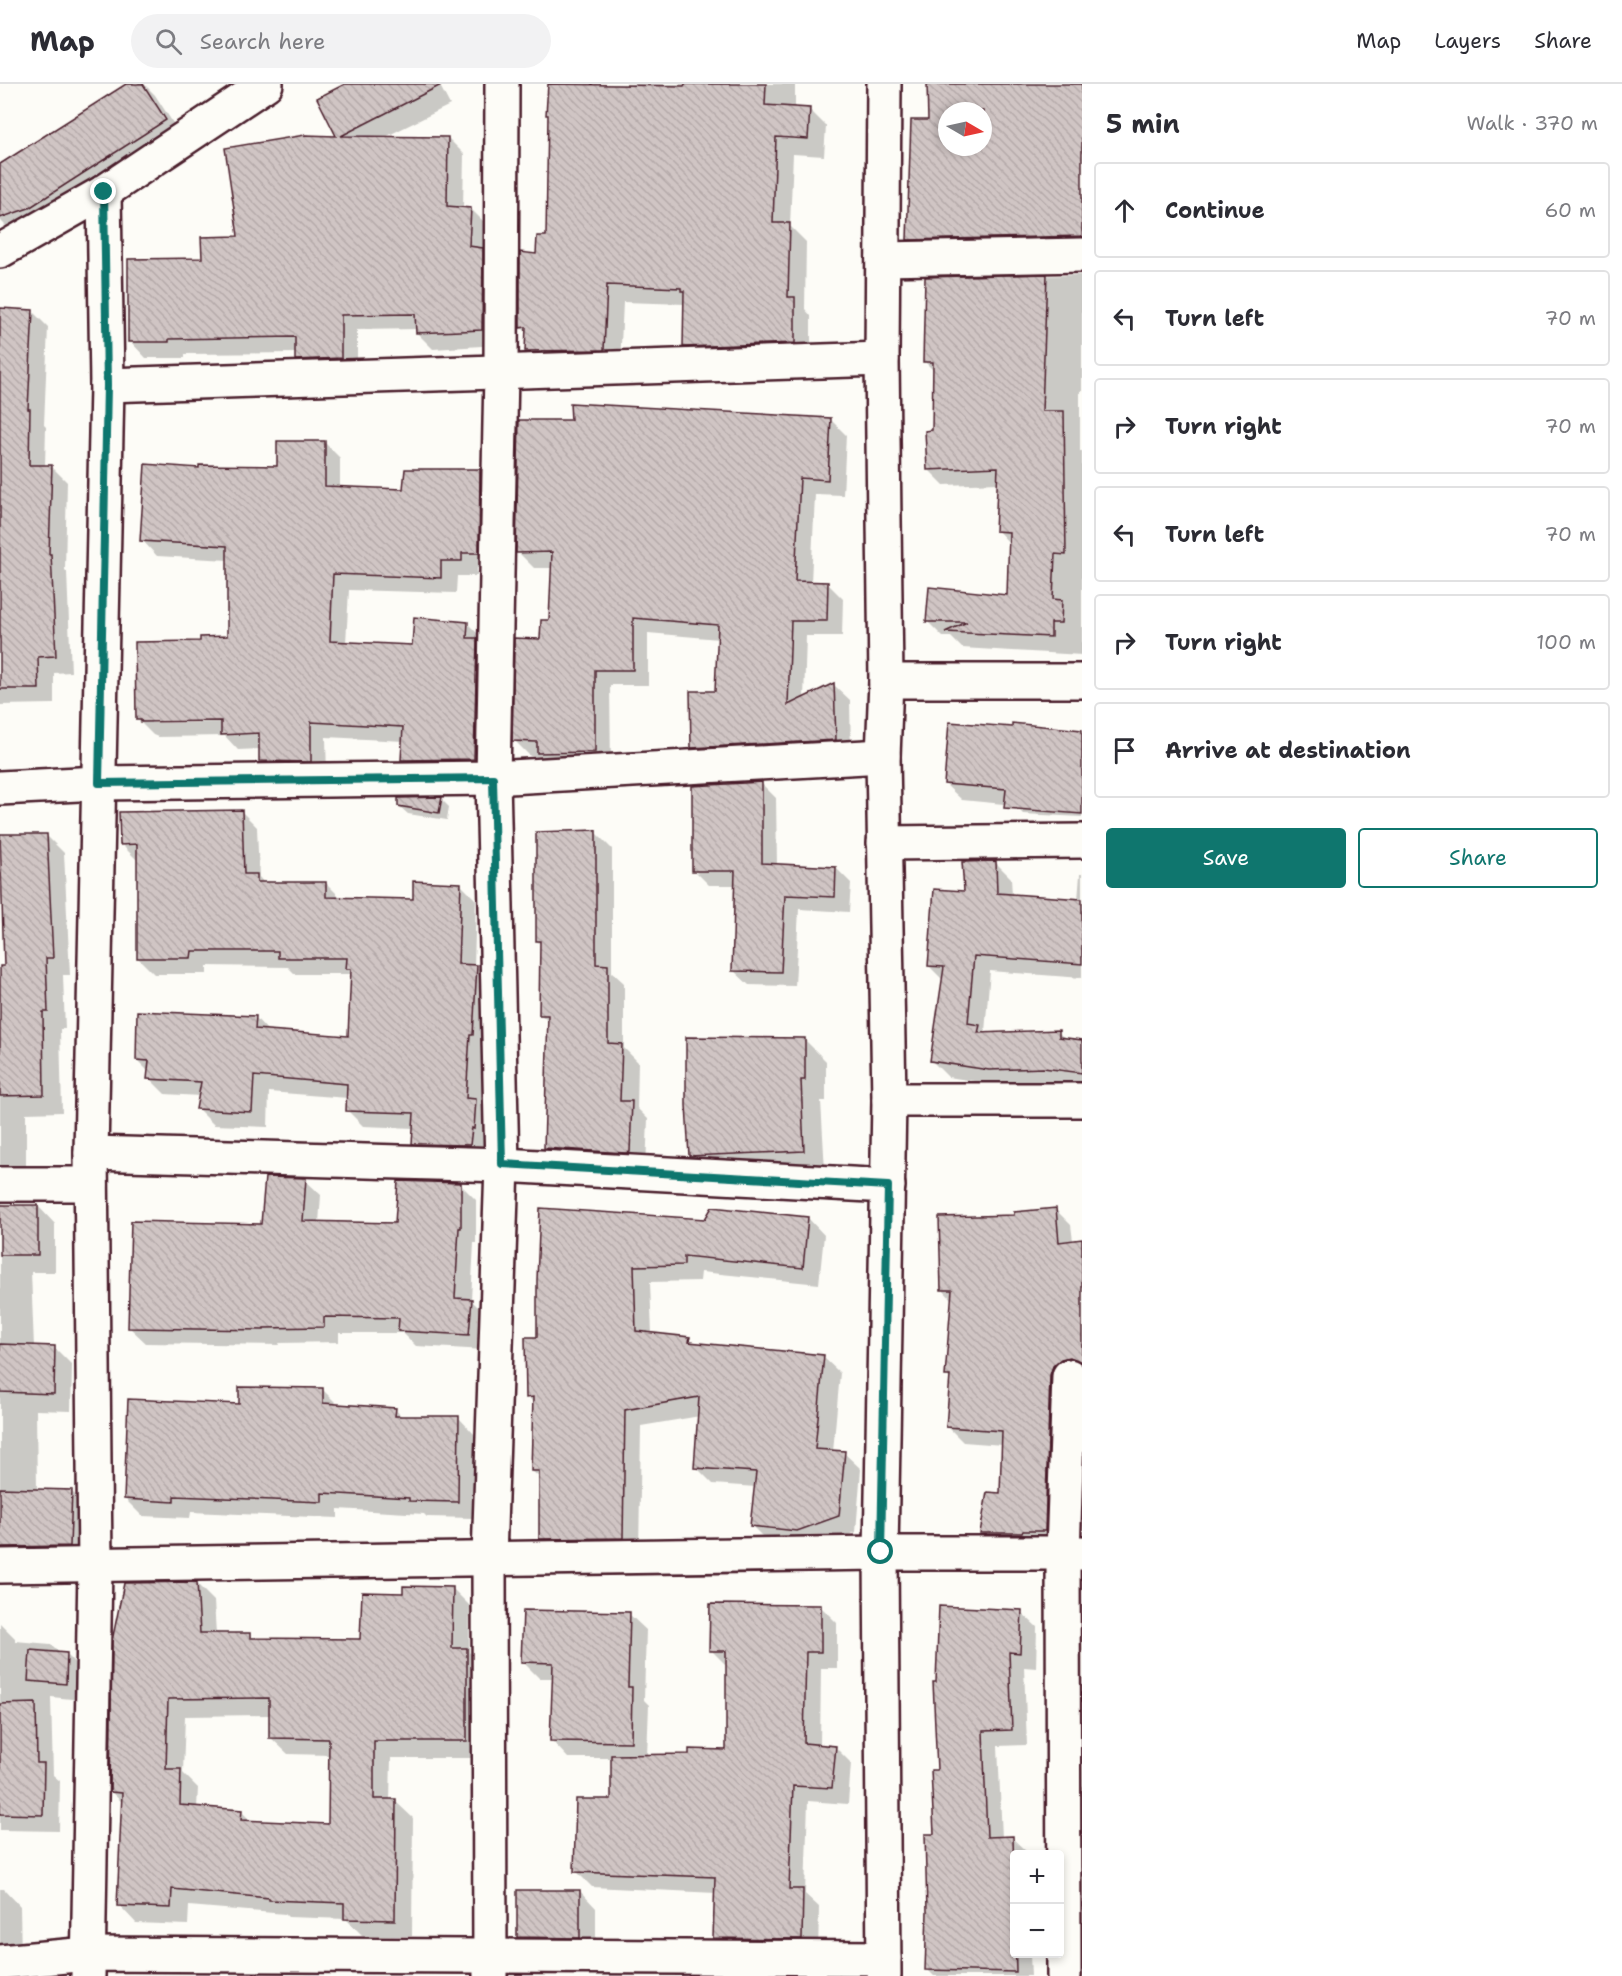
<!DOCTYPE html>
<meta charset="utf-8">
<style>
:root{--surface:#fff;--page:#f2f2f3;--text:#2b2b33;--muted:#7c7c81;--line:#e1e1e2;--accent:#0f766e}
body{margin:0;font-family:"Shantell Sans",sans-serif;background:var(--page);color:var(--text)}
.controls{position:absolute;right:18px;bottom:18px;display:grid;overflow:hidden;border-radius:6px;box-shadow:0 3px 9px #0003}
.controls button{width:54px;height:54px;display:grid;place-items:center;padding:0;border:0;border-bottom:2px solid var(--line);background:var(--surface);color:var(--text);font:30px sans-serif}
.compass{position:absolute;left:938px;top:18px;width:54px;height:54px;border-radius:50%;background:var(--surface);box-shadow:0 3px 9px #0003;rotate:99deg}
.stop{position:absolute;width:18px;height:18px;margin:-14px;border:4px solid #0f766e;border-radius:50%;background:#fff}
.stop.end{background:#0f766e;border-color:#fff;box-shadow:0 2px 6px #0008}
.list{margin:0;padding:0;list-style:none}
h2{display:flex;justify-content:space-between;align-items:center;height:78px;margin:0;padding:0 24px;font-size:26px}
h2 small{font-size:20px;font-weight:400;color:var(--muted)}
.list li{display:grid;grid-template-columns:39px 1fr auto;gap:18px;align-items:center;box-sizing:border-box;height:96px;margin:0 12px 12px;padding:0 12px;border:2px solid var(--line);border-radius:6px}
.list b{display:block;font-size:22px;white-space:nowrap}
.list em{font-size:20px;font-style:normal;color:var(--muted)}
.actions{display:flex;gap:12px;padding:18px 24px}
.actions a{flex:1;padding:14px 0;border:2px solid var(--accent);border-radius:6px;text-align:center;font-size:21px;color:var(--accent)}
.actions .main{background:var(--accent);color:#fff}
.icon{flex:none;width:33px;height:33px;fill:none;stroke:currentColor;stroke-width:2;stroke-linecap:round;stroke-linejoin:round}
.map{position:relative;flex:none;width:1082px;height:1892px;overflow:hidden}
header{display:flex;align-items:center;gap:36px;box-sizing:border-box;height:84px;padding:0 30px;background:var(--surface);border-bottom:2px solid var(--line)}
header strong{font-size:28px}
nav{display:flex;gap:33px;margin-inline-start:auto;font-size:21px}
.search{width:420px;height:54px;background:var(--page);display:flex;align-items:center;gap:15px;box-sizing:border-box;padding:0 21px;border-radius:33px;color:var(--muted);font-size:22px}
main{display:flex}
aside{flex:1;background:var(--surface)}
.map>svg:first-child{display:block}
.shadow{fill:#0003;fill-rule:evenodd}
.building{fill:url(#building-back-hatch);stroke:#4a1f2b;stroke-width:1.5;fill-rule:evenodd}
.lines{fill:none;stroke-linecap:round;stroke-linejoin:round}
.minor-casing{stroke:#4a1f2b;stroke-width:38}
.minor{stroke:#fdfcf7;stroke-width:33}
.route{stroke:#0f766e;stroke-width:8}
</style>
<header>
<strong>Map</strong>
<div class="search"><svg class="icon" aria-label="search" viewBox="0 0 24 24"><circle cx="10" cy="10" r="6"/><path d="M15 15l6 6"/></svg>Search here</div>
<nav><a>Map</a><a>Layers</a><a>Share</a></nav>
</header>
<main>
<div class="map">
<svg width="1082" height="1892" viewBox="0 0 1082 1892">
<defs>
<pattern id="building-back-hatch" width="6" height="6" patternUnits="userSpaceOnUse" patternTransform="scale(1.5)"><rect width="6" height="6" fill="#d0c5c4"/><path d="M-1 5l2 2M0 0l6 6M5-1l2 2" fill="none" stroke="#b4a9a9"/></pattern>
</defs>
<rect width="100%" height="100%" fill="#fdfcf7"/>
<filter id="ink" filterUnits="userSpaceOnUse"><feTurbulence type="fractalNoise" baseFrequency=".0167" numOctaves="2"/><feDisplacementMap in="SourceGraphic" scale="12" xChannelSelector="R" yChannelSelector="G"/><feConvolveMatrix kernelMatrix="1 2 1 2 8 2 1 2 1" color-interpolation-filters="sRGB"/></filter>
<g filter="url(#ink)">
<!-- shadow -->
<g class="shadow">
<path d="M 129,0 L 144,0 L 155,11 L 182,53 L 15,151 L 0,136 L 0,82 Z"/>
<path d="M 349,0 L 439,0 L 450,21 L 385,53 L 448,54 L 464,70 L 463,125 L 471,125 L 487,141 L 498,261 L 433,265 L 417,249 L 417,245 L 357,246 L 357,290 L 313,292 L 297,275 L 297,269 L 185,270 L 185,274 L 146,274 L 130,257 L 203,176 L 240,154 L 338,53 Z"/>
<path d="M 549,0 L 795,0 L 795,24 L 809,25 L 826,42 L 824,72 L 793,70 L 790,142 L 806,158 L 805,225 L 811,232 L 811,276 L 702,279 L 685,262 L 685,220 L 623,218 L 620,282 L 543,284 L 526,267 L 527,249 L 521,243 L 538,172 L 548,154 L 549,32 L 547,30 Z"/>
<path d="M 929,0 L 1082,0 L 1082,168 L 925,171 L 909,155 L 929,38 ZM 947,27 L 983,27 L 983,63 L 947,63 Z"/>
<path d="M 1082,191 L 1082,307 L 1080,307 L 1080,367 L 1082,367 L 1082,571 L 962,564 L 951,553 L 943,553 L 927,537 L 1008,513 L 1010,460 L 997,446 L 999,399 L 944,401 L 928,385 L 933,348 L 934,287 L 925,278 L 927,194 Z"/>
<path d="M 0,226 L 32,227 L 48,243 L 44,341 L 46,343 L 45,382 L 51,382 L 67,398 L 65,486 L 67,488 L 71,588 L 54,589 L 54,620 L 0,621 Z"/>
<path d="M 830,335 L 846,351 L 843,411 L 815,410 L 811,499 L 827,499 L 843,515 L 842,552 L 806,552 L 804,615 L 834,601 L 850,616 L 851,671 L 708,679 L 692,663 L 716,608 L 719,555 L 648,549 L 648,601 L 610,601 L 611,684 L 554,684 L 543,673 L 530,672 L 514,656 L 542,556 L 551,537 L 553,484 L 534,484 L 518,468 Z"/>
<path d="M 324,358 L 340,374 L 340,404 L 405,407 L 480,386 L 496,402 L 494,484 L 477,484 L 477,492 L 457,492 L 456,509 L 349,506 L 346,559 L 413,562 L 467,539 L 483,555 L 489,691 L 418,692 L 402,676 L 404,657 L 326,653 L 327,693 L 277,692 L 261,676 L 261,665 L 238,666 L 225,652 L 158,653 L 153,651 L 137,635 L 201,558 L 229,554 L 228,476 L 157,472 L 142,456 L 200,385 L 279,384 ZM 228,635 L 228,638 L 151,639 L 151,636 Z"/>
<path d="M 1013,645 L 1082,661 L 1082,733 L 1023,730 L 1014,721 L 962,716 L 945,700 Z"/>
<path d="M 761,699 L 776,714 L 777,781 L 836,784 L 851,799 L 849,828 L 799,825 L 795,902 L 749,901 L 734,887 L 736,801 L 709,801 L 694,786 Z"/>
<path d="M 441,715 L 449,723 L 447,736 L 408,730 L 399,722 Z"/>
<path d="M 241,727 L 257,743 L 259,793 L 265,800 L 326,799 L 342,815 L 414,817 L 460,800 L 476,816 L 474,882 L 476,882 L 492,898 L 482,1022 L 492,1032 L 486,1077 L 430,1075 L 414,1059 L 414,1044 L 363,1042 L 347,1026 L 348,1014 L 269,1008 L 268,1043 L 214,1041 L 198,1025 L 200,1012 L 165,1010 L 149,994 L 149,988 L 137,976 L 255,933 L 269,948 L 350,954 L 352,890 L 295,890 L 288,883 L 207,882 L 207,890 L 154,890 L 138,874 L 137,776 L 121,760 Z"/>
<path d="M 595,748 L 612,765 L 612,888 L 624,899 L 624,964 L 638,978 L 637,1024 L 648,1035 L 646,1084 L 562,1081 L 545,1064 L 550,939 L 540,930 L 541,861 L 537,857 Z"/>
<path d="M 46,751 L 64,769 L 70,891 L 63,891 L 65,945 L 60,945 L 62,1028 L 26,1029 L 26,1099 L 0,1112 L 0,884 L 5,883 L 0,752 Z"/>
<path d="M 995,778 L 1011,794 L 1012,811 L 1078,816 L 1080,790 L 1082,790 L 1082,894 L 990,887 L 985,948 L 987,951 L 1058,948 L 1066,956 L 1082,957 L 1082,1002 L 1007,1002 L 948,993 L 932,977 L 943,896 L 929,882 L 966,809 Z"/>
<path d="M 805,956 L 826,977 L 826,1017 L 821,1017 L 825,1087 L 711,1093 L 690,1072 Z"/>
<path d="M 305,1096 L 321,1111 L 319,1139 L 396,1140 L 460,1100 L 476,1116 L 476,1159 L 474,1159 L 471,1216 L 487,1232 L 485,1266 L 416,1262 L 403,1249 L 339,1249 L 339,1258 L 279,1259 L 280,1261 L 146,1259 L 130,1244 L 263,1141 Z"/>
<path d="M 0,1119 L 10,1122 L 38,1122 L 55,1140 L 55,1188 L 31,1188 L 34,1263 L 55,1264 L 72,1281 L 71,1327 L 36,1326 L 37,1406 L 71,1407 L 89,1425 L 87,1479 L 0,1481 Z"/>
<path d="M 1056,1126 L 1071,1141 L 1073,1157 L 1082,1156 L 1082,1289 L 1060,1462 L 997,1464 L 982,1449 L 1001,1411 L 1003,1361 L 963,1358 L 947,1342 L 951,1296 L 946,1291 L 952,1216 L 942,1205 L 1016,1133 Z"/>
<path d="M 808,1134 L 824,1151 L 819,1200 L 701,1188 L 700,1197 L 650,1198 L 652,1250 L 689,1255 L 695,1260 L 823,1273 L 840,1289 L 833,1368 L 844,1369 L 861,1385 L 856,1448 L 815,1463 L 768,1458 L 752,1442 L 756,1403 L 713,1400 L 696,1383 L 700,1332 L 641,1342 L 639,1470 L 557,1471 L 540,1455 L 540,1394 L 532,1387 L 534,1319 L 528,1313 L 539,1254 L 538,1196 L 706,1136 Z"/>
<path d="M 323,1306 L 339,1322 L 395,1325 L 403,1334 L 459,1334 L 475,1351 L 474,1434 L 427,1433 L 424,1430 L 338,1425 L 338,1434 L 191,1428 L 190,1434 L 142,1432 L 125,1415 L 241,1321 Z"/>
<path d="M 196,1499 L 214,1517 L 216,1550 L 249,1550 L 255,1556 L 361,1557 L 404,1511 L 452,1504 L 470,1522 L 469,1568 L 484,1583 L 484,1674 L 391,1674 L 390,1717 L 395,1717 L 413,1734 L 412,1852 L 363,1852 L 346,1835 L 288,1833 L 285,1830 L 189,1822 L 188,1841 L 136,1839 L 119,1821 L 123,1719 L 111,1708 ZM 271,1631 L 270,1653 L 288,1670 L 330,1671 L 329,1741 L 252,1738 L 242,1728 L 197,1724 L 198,1704 L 183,1689 L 185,1632 Z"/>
<path d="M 821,1523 L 837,1539 L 837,1584 L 821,1584 L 820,1662 L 835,1663 L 851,1679 L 848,1720 L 808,1717 L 805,1810 L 819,1823 L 818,1871 L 731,1870 L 715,1854 L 716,1809 L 592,1803 L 576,1787 L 613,1717 L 613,1674 L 568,1674 L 552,1657 L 554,1594 L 539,1594 L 522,1577 L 629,1530 L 646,1546 L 644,1616 L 649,1621 L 647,1672 L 690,1671 L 727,1667 L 728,1583 L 711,1566 Z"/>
<path d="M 1021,1528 L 1037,1543 L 1036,1584 L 1024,1583 L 1027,1661 L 998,1662 L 1002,1754 L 1012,1754 L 1028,1769 L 1014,1770 L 1014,1870 L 1030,1870 L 1031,1892 L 934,1892 L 927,1885 L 938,1687 Z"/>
<path d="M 0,1539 L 15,1554 L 15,1557 L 51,1560 L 61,1570 L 66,1570 L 83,1587 L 82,1616 L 51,1613 L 53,1691 L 60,1697 L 59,1747 L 0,1746 Z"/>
<path d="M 0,1805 L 4,1805 L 20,1822 L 21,1875 L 0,1885 Z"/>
<path d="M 580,1807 L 596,1824 L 596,1870 L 535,1869 L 519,1853 Z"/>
</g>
<!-- building -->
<g class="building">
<path d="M 126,0 L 143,0 L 166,36 L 29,124 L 0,134 L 0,80 Z"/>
<path d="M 345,0 L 443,0 L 341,52 L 448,53 L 447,122 L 471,124 L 469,162 L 483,164 L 482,246 L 416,249 L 415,230 L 341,231 L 341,274 L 295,276 L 295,253 L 169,255 L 169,258 L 128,258 L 128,175 L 202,174 L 201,153 L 238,152 L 225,64 L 305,51 L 336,52 L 317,14 Z"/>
<path d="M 548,0 L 684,2 L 685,0 L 766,0 L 765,21 L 810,24 L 808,55 L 776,53 L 773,139 L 790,139 L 788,213 L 795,213 L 795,259 L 683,263 L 684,207 L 681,207 L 681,204 L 607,201 L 604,266 L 525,267 L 526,243 L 520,244 L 520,168 L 536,170 L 537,152 L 546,152 L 548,31 L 546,31 Z"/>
<path d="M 927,0 L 1082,0 L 1082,152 L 907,156 L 911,36 L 928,36 ZM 947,27 L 983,27 L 983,63 L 947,63 Z"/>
<path d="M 1047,190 L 1042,327 L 1064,327 L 1066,471 L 1055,470 L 1053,515 L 1062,516 L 1061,539 L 1051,539 L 1051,553 L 945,548 L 967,538 L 926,538 L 929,503 L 1007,511 L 1009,448 L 995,447 L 998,383 L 927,386 L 925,347 L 932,346 L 933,278 L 923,278 L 925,193 Z"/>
<path d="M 0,224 L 33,226 L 28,325 L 30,325 L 29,381 L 52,381 L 49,470 L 51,470 L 56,572 L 38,573 L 39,605 L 0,605 Z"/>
<path d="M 570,319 L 831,334 L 828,396 L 800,394 L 795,497 L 828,498 L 827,537 L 791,537 L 788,621 L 834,599 L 836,656 L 691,664 L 690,607 L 715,607 L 718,541 L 633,534 L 633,586 L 595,586 L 595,668 L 537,669 L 537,658 L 512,657 L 514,554 L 540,555 L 541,536 L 549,536 L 552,468 L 516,469 L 519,336 L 571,336 Z"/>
<path d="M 277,357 L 325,357 L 325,402 L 403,405 L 405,385 L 480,385 L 479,469 L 462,469 L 462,477 L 441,477 L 441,494 L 333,490 L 330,557 L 412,561 L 414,533 L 468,538 L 467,554 L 477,554 L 474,675 L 401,676 L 403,643 L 311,638 L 311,678 L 259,677 L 259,649 L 221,651 L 221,637 L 141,638 L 141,636 L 136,636 L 135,558 L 200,557 L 200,553 L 227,552 L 227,462 L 140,457 L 145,380 L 199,384 L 199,381 L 277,382 Z"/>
<path d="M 949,638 L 1012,643 L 1012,639 L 1082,646 L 1082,730 L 1004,724 L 1006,705 L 944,700 Z"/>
<path d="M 762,698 L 762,779 L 836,783 L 835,813 L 785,811 L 781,888 L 732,887 L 735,787 L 692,787 L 692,702 Z"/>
<path d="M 442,713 L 439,729 L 398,722 L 398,714 Z"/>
<path d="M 242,726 L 244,790 L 257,790 L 257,798 L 326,798 L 326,813 L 413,815 L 413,797 L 461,799 L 458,880 L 477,881 L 473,951 L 470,951 L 466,1014 L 476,1015 L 474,1045 L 472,1044 L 470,1061 L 412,1060 L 414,1029 L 346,1027 L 347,1000 L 254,992 L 252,1028 L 196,1025 L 201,998 L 147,995 L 149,977 L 136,976 L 137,927 L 256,932 L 255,945 L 348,952 L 351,885 L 346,885 L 347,874 L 278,874 L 278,867 L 192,867 L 191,874 L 137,874 L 137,760 L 120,761 L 119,728 Z"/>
<path d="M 596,746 L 596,880 L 608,881 L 608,959 L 622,960 L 620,1017 L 632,1017 L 630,1068 L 626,1069 L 544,1064 L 548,931 L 539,931 L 540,857 L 536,857 L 536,748 Z"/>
<path d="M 0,750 L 47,750 L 53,874 L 46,874 L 48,928 L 43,928 L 44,1011 L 0,1012 L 0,882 L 4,882 Z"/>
<path d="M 996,777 L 997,809 L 1082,815 L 1082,880 L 974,872 L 968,939 L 980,941 L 978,949 L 1059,946 L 1059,953 L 1082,956 L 1082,989 L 1043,984 L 989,986 L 930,977 L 944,883 L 928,882 L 934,805 L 964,807 L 962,778 Z"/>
<path d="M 686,953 L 805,954 L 805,996 L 801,996 L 804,1067 L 689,1072 L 686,1021 Z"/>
<path d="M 265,1093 L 306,1094 L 303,1137 L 395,1139 L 398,1097 L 461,1099 L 461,1144 L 459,1144 L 455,1214 L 472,1215 L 469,1251 L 398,1247 L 399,1234 L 324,1233 L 324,1243 L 264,1244 L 264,1246 L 128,1244 L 131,1137 L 261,1140 Z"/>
<rect x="0" y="1121" width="38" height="50"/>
<path d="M 712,1123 L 808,1133 L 803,1184 L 684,1172 L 684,1181 L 634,1182 L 636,1247 L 690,1253 L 689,1258 L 824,1271 L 815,1365 L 845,1367 L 839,1432 L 797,1447 L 750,1442 L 756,1388 L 694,1384 L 699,1313 L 625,1326 L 623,1454 L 539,1455 L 539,1387 L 531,1387 L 533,1313 L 526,1314 L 525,1253 L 537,1253 L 537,1196 L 540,1124 L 705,1135 Z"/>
<path d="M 1056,1124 L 1059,1158 L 1082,1155 L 1082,1279 L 1070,1273 L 1061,1275 L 1053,1282 L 1050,1291 L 1045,1447 L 1023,1447 L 1022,1449 L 980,1449 L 987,1408 L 1000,1409 L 1002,1347 L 946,1343 L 950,1292 L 945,1292 L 952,1206 L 941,1206 L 939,1133 L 1014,1131 L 1014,1128 Z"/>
<path d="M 0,1260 L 55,1262 L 54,1310 L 0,1308 Z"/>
<path d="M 239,1303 L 323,1304 L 323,1319 L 396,1324 L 395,1332 L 459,1332 L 458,1418 L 409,1417 L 409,1414 L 322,1409 L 322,1418 L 174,1412 L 174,1418 L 124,1415 L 128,1315 L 239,1320 Z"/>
<path d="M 0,1404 L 72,1406 L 70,1462 L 0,1463 Z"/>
<path d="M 197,1498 L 200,1549 L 250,1549 L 250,1554 L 360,1555 L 362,1508 L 403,1509 L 403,1502 L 453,1503 L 452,1564 L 467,1564 L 467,1657 L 374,1657 L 374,1715 L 396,1715 L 395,1836 L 344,1835 L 344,1819 L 269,1816 L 269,1814 L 172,1805 L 171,1824 L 117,1822 L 122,1709 L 110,1708 L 112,1557 L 124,1499 ZM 269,1614 L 269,1654 L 329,1655 L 328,1740 L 241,1736 L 242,1726 L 180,1721 L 181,1685 L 166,1685 L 168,1615 Z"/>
<path d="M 710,1520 L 821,1521 L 821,1568 L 806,1568 L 804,1659 L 836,1662 L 832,1704 L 793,1702 L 789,1805 L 803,1805 L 802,1855 L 713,1854 L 715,1793 L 574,1788 L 576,1715 L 611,1715 L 611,1671 L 689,1670 L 689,1665 L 726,1666 L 726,1567 L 709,1567 Z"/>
<path d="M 939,1522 L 1022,1526 L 1020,1569 L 1009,1568 L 1012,1646 L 983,1647 L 987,1753 L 1013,1752 L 1016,1888 L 925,1886 L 927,1828 L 925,1750 L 934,1750 L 931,1686 L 937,1686 L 933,1598 L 936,1598 Z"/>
<path d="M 523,1526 L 630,1528 L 628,1603 L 632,1603 L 631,1658 L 550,1657 L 553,1579 L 521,1578 Z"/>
<path d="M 30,1566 L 67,1569 L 66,1600 L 28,1597 Z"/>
<path d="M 36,1619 L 37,1679 L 44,1679 L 43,1731 L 0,1730 L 0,1620 Z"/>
<path d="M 517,1806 L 580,1806 L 580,1854 L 517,1853 Z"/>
</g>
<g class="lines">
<!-- minor casing -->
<g class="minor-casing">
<g id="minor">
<path d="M 884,0 L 882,275 L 886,597 L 883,672 L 889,1016 L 881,1469 L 884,1892"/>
<path d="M 0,167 L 104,108 L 266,0"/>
<path d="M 883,175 L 1082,171"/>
<path d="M 107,301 L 882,275"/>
<path d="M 886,597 L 1082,597"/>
<path d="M 0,704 L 99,699 L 493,694 L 883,672"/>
<path d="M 884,759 L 1082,757"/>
<path d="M 889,1016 L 1082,1016"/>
<path d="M 91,1069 L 502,1081 L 888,1102"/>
<path d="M 0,1100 L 91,1100"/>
<path d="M 0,1482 L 881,1469 L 1082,1469"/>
<path d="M 0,1878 L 88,1870 L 884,1874"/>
<path d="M 88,1892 L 95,1482 L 91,1069 L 107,301 L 104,108"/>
<path d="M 490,1892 L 489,1474 L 502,1081 L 493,694 L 501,288 L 502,0"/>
<path d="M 1064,1892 L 1063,1469 L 1069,1292"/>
</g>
</g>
<!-- minor -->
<use href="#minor" class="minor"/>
</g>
</g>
<g class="lines" filter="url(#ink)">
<!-- route -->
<path class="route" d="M 104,108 L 107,301 L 99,699 L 493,694 L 502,1080 L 888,1102 L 881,1468"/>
</g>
</svg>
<div class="controls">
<button>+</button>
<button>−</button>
</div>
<svg class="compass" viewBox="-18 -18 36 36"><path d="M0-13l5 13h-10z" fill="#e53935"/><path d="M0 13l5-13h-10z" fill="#7c7c81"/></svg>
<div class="stop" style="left:881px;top:1468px"></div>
<div class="stop end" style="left:104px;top:108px"></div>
</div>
<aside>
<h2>5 min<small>Walk · 370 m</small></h2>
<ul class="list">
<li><svg class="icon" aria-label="ahead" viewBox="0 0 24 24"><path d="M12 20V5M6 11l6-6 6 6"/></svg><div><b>Continue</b></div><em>60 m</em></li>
<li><svg class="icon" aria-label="left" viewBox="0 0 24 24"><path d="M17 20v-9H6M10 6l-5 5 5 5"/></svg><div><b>Turn left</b></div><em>70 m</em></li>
<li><svg class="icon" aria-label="right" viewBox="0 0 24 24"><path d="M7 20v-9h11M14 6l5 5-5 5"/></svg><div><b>Turn right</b></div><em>70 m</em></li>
<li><svg class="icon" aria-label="left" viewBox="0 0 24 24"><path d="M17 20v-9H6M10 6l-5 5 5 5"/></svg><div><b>Turn left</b></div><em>70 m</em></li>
<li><svg class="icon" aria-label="right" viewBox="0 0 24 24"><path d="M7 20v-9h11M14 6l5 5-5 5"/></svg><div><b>Turn right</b></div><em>100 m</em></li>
<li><svg class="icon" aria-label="arrive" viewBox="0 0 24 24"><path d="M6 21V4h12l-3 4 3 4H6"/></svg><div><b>Arrive at destination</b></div></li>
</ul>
<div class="actions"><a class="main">Save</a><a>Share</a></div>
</aside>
</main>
